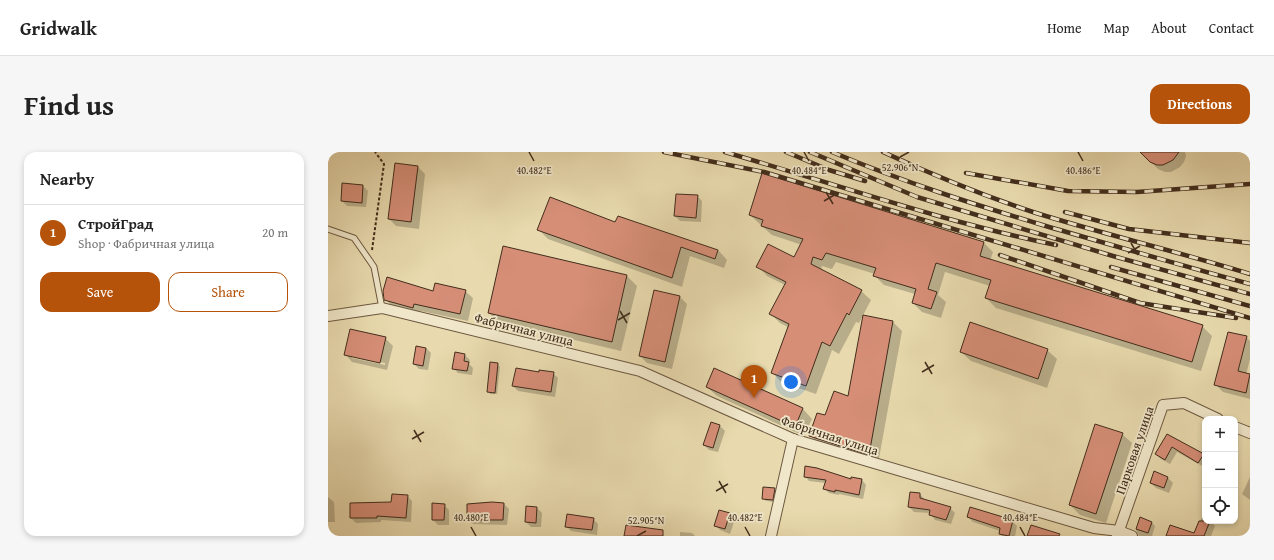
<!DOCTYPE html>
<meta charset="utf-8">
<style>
:root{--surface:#fff;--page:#f6f6f6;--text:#222;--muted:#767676;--line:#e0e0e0;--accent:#b45309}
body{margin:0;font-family:"Gentium Book Plus",serif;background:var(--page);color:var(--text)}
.controls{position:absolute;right:12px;bottom:12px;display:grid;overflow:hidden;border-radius:8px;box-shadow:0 2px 6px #0003}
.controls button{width:36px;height:36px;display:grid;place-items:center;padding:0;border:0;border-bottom:1px solid var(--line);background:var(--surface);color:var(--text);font:20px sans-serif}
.you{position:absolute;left:463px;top:230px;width:14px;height:14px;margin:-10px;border:3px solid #fff;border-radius:50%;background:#1a73e8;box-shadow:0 0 0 6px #1a73e833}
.badge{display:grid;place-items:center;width:26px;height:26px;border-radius:50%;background:var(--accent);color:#fff;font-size:13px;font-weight:700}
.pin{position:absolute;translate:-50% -33px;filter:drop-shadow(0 1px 2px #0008)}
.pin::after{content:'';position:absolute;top:21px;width:14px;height:12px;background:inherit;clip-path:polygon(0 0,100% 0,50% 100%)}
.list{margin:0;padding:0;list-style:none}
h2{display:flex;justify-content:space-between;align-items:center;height:52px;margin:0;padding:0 16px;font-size:17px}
h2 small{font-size:13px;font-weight:400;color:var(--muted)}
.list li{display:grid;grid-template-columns:26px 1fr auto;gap:12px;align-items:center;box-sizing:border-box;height:56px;padding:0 16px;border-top:1px solid var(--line)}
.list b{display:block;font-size:15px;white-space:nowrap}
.list p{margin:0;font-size:13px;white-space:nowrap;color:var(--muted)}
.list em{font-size:13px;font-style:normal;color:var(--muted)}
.actions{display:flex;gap:8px;padding:12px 16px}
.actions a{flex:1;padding:9px 0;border:1px solid var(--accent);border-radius:12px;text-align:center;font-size:14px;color:var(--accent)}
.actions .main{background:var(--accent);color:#fff}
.icon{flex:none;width:22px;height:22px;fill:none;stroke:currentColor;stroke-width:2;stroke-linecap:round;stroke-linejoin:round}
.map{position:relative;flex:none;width:922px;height:384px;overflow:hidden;border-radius:12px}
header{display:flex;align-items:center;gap:24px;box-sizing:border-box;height:56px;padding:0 20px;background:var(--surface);border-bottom:1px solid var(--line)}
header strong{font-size:19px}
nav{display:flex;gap:22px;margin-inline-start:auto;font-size:14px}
.intro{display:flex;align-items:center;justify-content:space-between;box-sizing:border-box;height:96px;padding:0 24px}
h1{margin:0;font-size:28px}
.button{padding:10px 18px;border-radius:12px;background:var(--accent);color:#fff;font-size:14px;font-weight:700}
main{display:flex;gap:24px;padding:0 24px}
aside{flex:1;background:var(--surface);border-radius:12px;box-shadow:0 2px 6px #0003}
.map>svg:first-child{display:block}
.shadow{fill:#0003;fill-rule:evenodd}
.building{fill:#d68e77;stroke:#422d1c}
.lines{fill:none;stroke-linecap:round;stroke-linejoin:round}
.lane-casing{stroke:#6c5840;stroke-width:7}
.street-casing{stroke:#6c5840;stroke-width:12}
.path{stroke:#422d1c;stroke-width:2;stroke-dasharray:3 2;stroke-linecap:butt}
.lane{stroke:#f0e7ca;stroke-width:5}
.street{stroke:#f0e7ca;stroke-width:10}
.rail-casing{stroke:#422d1c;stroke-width:4.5}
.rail{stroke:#f0e7ca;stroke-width:3;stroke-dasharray:9;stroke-linecap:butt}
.ticks{fill:none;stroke:#422d1c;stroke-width:1.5}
.labels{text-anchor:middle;stroke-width:3.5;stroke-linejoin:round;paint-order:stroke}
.street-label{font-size:13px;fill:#422d1c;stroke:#f0e7ca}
.ticks-label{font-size:10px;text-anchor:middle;fill:#422d1c;stroke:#f0e7ca;stroke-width:3.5;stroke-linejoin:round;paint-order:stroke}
</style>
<header>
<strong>Gridwalk</strong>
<nav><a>Home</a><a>Map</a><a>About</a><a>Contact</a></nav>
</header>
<div class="intro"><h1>Find us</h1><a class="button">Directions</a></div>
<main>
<aside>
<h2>Nearby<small></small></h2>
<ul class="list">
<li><span class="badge">1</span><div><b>СтройГрад</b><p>Shop · Фабричная улица</p></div><em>20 m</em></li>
</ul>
<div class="actions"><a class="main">Save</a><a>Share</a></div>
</aside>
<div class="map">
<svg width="922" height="384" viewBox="0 0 922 384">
<rect width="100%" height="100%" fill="#e8daae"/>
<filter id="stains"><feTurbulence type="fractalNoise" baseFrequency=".005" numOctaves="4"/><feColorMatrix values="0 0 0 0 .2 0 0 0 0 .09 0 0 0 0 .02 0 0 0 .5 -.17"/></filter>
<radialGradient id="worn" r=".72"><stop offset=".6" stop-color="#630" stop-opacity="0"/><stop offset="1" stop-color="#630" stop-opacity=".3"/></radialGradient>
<!-- shadow -->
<g class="shadow">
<path d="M 817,0 L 857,0 L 858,4 L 856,10 L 852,15 L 843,20 L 837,20 L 830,17 L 818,5 Z"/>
<path d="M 68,12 L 90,15 L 97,22 L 91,77 L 68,74 L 61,67 Z"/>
<path d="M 15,32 L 35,34 L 40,39 L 38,55 L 19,54 L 14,49 Z"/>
<path d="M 369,44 L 374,49 L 373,70 L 352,69 L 347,64 Z"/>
<path d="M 422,63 L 656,91 L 665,100 L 662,109 L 874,174 L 884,184 L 873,219 L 668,156 L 658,146 L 662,134 L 617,120 L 610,143 L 618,150 L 613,166 L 594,160 L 585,151 L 587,142 L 556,133 L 546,123 L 547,122 L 508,110 L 504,117 L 494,114 L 493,118 L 533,139 L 543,148 L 531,171 L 528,170 L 511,202 L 504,198 L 488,242 L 453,230 L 444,220 L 460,175 L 452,171 L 443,162 L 457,133 L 439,124 L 430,114 L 466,107 L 474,93 L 444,83 Z"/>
<path d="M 211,78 L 390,98 L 399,108 L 396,116 L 362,104 L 354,135 L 220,87 Z"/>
<path d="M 176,96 L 299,124 L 309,134 L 293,199 L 170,170 L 161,161 Z"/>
<path d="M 137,139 L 145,146 L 140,169 L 93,159 L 92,163 L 65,155 L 57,147 L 106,140 Z"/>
<path d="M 327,139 L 352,145 L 359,152 L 344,217 L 319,211 L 312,204 Z"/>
<path d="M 564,169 L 574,179 L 550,312 L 492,293 L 483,284 L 498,264 L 521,246 Z"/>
<path d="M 918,185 L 922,189 L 922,207 L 918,223 L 922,224 L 922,247 L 895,240 L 888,233 Z"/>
<path d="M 57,186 L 65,194 L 59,218 L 24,210 L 17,202 ZM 24,204 L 57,211 L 57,213 L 24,206 Z"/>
<path d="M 98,196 L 103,201 L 100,218 L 91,217 L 86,212 Z"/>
<path d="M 719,198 L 729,207 L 719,236 L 643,209 L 633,200 Z"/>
<path d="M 137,203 L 142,208 L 141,212 L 145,216 L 144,223 L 130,221 L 125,216 Z"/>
<path d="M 162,211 L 170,212 L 172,215 L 169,242 L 162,242 L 160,239 Z"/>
<path d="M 387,218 L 475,257 L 484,267 L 476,284 L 389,244 L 379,235 Z"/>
<path d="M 212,221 L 225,221 L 230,226 L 227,245 L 190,239 L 185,234 Z"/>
<path d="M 392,274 L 397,279 L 390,300 L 381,298 L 376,293 Z"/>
<path d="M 794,282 L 804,291 L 778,371 L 752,363 L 742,353 Z"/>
<path d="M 840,283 L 875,303 L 877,305 L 877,313 L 876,315 L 849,300 L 842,312 L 833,307 L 828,302 Z"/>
<path d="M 827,321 L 840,326 L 845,331 L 841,341 L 828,336 L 823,331 Z"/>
<path d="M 477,324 L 524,328 L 524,326 L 534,328 L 538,333 L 535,347 L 511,342 L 511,343 L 501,341 L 496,336 L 498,331 L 481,329 Z"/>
<path d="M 922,325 L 922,348 L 914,342 Z"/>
<path d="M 447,337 L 449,339 L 447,350 L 438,349 L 435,347 Z"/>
<path d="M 592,342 L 597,348 L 622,356 L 627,361 L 623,372 L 607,368 L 602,361 L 586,360 L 581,355 Z"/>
<path d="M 79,344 L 84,349 L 83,370 L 53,368 L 53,370 L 28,371 L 23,366 L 64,351 Z"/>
<path d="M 0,345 L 6,350 L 7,370 L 0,370 Z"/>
<path d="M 176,352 L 181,357 L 179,373 L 145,372 L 140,367 Z"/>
<path d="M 116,353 L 121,358 L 121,373 L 110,373 L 105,368 Z"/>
<path d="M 209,356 L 214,361 L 213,375 L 203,375 L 198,370 Z"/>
<path d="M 392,359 L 402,362 L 407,367 L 402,382 L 392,378 L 387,373 Z"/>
<path d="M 640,365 L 684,369 L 689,374 L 687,384 L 674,384 L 672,382 L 672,379 L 645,370 Z"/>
<path d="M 874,365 L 877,367 L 877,369 L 882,369 L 887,374 L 883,384 L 866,384 Z"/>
<path d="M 265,367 L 270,372 L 269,383 L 243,379 L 238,374 Z"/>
<path d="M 813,367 L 824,371 L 827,374 L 824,384 L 811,384 L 808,378 Z"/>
<path d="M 352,380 L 364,381 L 367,384 L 352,384 Z"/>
</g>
<!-- building -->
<g class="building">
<path d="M 812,0 L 851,0 L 845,8 L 835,13 L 829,13 L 822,10 Z"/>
<path d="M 67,11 L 90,14 L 83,70 L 60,67 Z"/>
<path d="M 434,21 L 656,90 L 652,104 L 875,173 L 864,210 L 657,146 L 663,128 L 608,111 L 600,137 L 609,140 L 603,157 L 584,151 L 588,137 L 545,124 L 548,116 L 498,101 L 494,108 L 485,105 L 483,112 L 534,138 L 521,163 L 519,161 L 502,194 L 494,190 L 478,234 L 443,221 L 461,172 L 441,162 L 458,130 L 428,115 L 440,92 L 466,105 L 475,87 L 433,74 L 435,68 L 421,63 Z"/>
<path d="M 14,31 L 35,33 L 34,51 L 13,49 Z"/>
<path d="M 348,42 L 370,43 L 368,66 L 346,64 Z"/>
<path d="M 222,45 L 287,70 L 290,64 L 390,98 L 387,107 L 353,95 L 344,126 L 209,78 Z"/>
<path d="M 175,94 L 299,123 L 284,190 L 160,161 Z"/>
<path d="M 59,125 L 105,139 L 107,131 L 138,138 L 132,162 L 86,152 L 85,156 L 56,148 L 55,139 Z"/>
<path d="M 326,138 L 352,144 L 337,210 L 311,204 Z"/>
<path d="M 535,163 L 565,169 L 541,303 L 481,284 L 489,261 L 497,263 L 506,239 L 520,244 Z"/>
<path d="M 642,170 L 720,197 L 710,227 L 632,200 Z"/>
<path d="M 22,177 L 58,185 L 52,211 L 16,203 Z"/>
<path d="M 900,180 L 919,184 L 910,219 L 922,222 L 918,241 L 886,233 Z"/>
<path d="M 88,194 L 98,196 L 95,214 L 85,212 Z"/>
<path d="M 127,200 L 137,202 L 136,209 L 141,210 L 139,219 L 124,217 Z"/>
<path d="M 162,210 L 170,211 L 167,241 L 159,240 Z"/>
<path d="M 188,216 L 211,220 L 211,218 L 226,220 L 223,240 L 184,234 Z"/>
<path d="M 386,216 L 475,256 L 467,275 L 378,235 Z"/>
<path d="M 383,270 L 392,273 L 385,296 L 375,293 Z"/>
<path d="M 767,272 L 795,281 L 768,362 L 741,353 Z"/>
<path d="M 839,282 L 876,302 L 870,311 L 844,295 L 837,308 L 827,302 Z"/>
<path d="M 477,314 L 489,316 L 523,327 L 523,325 L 534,327 L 531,343 L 507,338 L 507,340 L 495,337 L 498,328 L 476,325 Z"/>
<path d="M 826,319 L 840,325 L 836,336 L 822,331 Z"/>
<path d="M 435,335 L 447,336 L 445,348 L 434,347 Z"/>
<path d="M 582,340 L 592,341 L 592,346 L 623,355 L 618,368 L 601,363 L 602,358 L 580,355 Z"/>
<path d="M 64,342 L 80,343 L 78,366 L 49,364 L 49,366 L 22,366 L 22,351 L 63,350 Z"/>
<path d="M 164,350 L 176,351 L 175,368 L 139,368 L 139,352 Z"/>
<path d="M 104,351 L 117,352 L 116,368 L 104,368 Z"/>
<path d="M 198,354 L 209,355 L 208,371 L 197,370 Z"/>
<path d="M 642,355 L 685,368 L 681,384 L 671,382 L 672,376 L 639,365 Z"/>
<path d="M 391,358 L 402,361 L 397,377 L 386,374 Z"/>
<path d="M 239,362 L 266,366 L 264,378 L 237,375 Z"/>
<path d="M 812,365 L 824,370 L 820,381 L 808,377 Z"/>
<path d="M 871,369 L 882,369 L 876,384 L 838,384 L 842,373 L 866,381 Z"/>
<path d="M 298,373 L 335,378 L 335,384 L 296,384 Z"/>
<path d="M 703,373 L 732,382 L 731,384 L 699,384 Z"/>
</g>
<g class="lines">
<!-- lane casing -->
<g class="lane-casing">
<path id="lane" d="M 0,77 L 26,86 L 42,109 L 46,115 L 54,156"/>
</g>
<!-- street casing -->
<g class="street-casing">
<g id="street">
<path d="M 0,164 L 54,156 L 312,219 L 465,287 L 766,376 L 791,379 L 804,384"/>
<path d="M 907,275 L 922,281"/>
<path d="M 443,384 L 465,287"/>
<path d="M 789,384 L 835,253 L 856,251 L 890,267"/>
</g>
</g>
<!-- path -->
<path class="path" d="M 44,98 L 56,12 L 47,0"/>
<!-- lane -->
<use href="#lane" class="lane"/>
<!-- street -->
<use href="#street" class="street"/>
<!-- rail casing -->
<g class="rail-casing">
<g id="rail">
<path d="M 336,0 L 436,20 L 922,166"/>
<path d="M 397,0 C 507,32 616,70 728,93"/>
<path d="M 458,0 L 501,18 L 537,29"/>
<path d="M 482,0 L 589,45 L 785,104 L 922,142"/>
<path d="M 504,0 C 575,30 648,53 721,75 C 788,94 855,114 922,132"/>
<path d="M 555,0 C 605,23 656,44 708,61 C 779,83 851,100 922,122"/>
<path d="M 638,21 L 740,39 L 809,40 L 922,32"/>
<path d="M 737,60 L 801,77 L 922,91"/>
<path d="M 672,103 L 812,151 L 908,166"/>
<path d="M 783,115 L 922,154"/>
</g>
</g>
<!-- rail -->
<use href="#rail" class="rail"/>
</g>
<!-- ticks -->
<path class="ticks" d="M 201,0 L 206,9M 476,0 L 481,9M 750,0 L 755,9M 572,5 L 581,0M 498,40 L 505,52M 496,49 L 508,42M 803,91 L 810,103M 800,101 L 812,94M 292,159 L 299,171M 290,168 L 302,161M 597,210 L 604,222M 594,220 L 606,213M 86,278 L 93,290M 84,287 L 96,280M 391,329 L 398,341M 388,339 L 400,332M 143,375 L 148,384M 417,375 L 422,384M 692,375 L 697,384M 309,384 L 318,379"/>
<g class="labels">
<!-- street labels -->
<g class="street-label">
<text transform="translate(196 177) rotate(14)" y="5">Фабричная улица</text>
<text transform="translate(502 283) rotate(18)" y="5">Фабричная улица</text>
<text transform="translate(806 298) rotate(-71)" y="5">Парковая улица</text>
</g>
</g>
<g class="ticks-label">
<text x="572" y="19">52.906°N</text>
<text x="206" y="22">40.482°E</text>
<text x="481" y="22">40.484°E</text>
<text x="755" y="22">40.486°E</text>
<text x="143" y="369">40.480°E</text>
<text x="417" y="369">40.482°E</text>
<text x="692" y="369">40.484°E</text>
<text x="318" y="372">52.905°N</text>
</g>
<rect width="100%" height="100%" filter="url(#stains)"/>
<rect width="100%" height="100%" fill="url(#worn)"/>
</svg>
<div class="controls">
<button>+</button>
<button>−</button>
<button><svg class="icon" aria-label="locate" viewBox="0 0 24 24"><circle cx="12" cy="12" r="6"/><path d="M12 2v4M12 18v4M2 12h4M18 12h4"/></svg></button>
</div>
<div class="you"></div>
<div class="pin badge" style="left:426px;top:246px">1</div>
</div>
</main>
